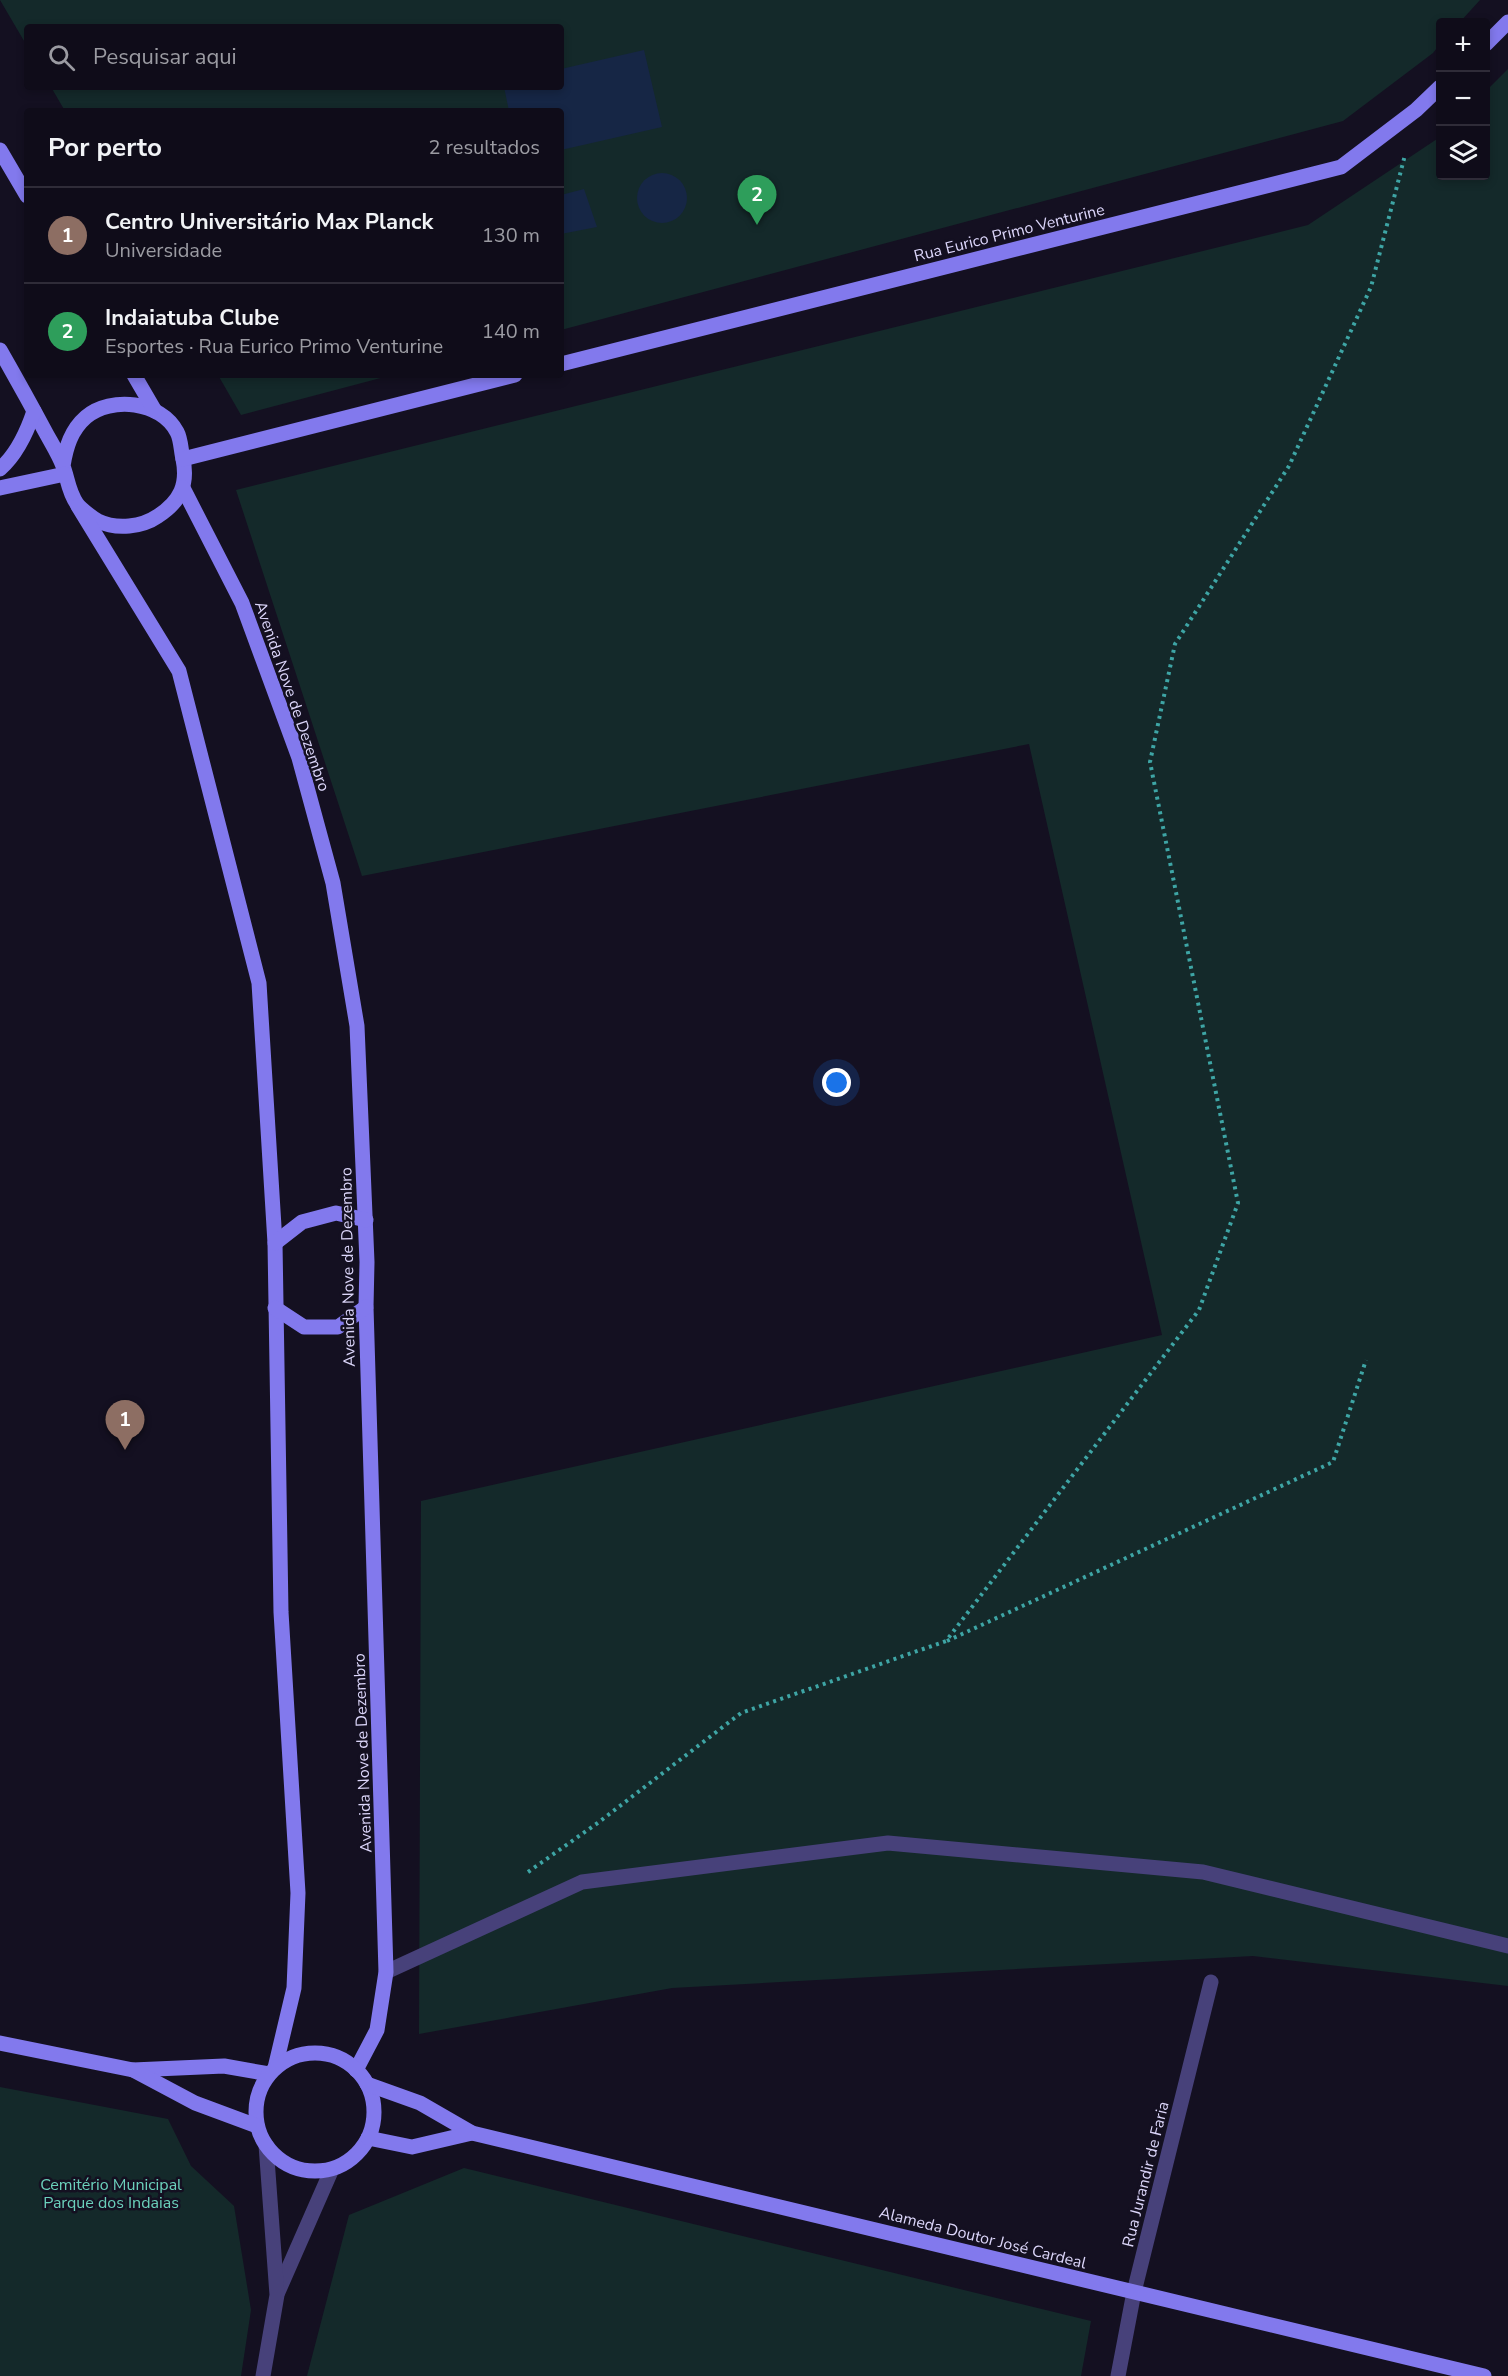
<!DOCTYPE html>
<html lang="pt">
<meta charset="utf-8">
<style>
:root{--surface:#0f0c19;--page:#181522;--text:#f1f3f6;--muted:#9b9ba2;--line:#2f2c38;--accent:#1dc0de}
body{margin:0;font-family:"Nunito Sans",sans-serif;background:var(--page);color:var(--text)}
.controls{position:absolute;right:18px;top:18px;display:grid;overflow:hidden;border-radius:6px;box-shadow:0 3px 9px #0003}
.controls button{width:54px;height:54px;display:grid;place-items:center;padding:0;border:0;border-bottom:2px solid var(--line);background:var(--surface);color:var(--text);font:30px sans-serif}
.you{position:absolute;left:837px;top:1083px;width:21px;height:21px;margin:-15px;border:4px solid #fff;border-radius:50%;background:#1a73e8;box-shadow:0 0 0 9px #1a73e833}
.badge{display:grid;place-items:center;width:39px;height:39px;border-radius:50%;background:var(--accent);color:#fff;font-size:20px;font-weight:700}
.pin{position:absolute;translate:-50% -50px;filter:drop-shadow(0 2px 3px #0008)}
.pin::after{content:'';position:absolute;top:32px;width:21px;height:18px;background:inherit;clip-path:polygon(0 0,100% 0,50% 100%)}
.list{margin:0;padding:0;list-style:none}
h2{display:flex;justify-content:space-between;align-items:center;height:78px;margin:0;padding:0 24px;font-size:26px}
h2 small{font-size:20px;font-weight:400;color:var(--muted)}
.list li{display:grid;grid-template-columns:39px 1fr auto;gap:18px;align-items:center;box-sizing:border-box;height:96px;padding:0 24px;border-top:2px solid var(--line)}
.list b{display:block;font-size:22px;white-space:nowrap}
.list p{margin:0;font-size:20px;white-space:nowrap;color:var(--muted)}
.list em{font-size:20px;font-style:normal;color:var(--muted)}
.icon{flex:none;width:33px;height:33px;fill:none;stroke:currentColor;stroke-width:2;stroke-linecap:round;stroke-linejoin:round}
.map{position:relative;flex:none;width:1508px;height:2376px;overflow:hidden}
.search{position:absolute;background:var(--surface);box-shadow:0 3px 9px #0003;left:24px;top:24px;width:540px;height:66px;display:flex;align-items:center;gap:15px;box-sizing:border-box;padding:0 21px;border-radius:6px;color:var(--muted);font-size:22px}
.panel{position:absolute;background:var(--surface);box-shadow:0 3px 9px #0003;left:24px;top:108px;width:540px;height:270px;border-radius:6px}
.map>svg:first-child{display:block}
.green{fill:#14292a}
.water{fill:#162645}
.lines{fill:none;stroke-linecap:round;stroke-linejoin:round}
.path{stroke:#3ea5a5;stroke-width:4;stroke-dasharray:3 4.5;stroke-linecap:butt}
.street{stroke:#47417a;stroke-width:15}
.secondary{stroke:#8279ed;stroke-width:15}
.labels{text-anchor:middle;stroke-width:5;stroke-linejoin:round;paint-order:stroke}
.street-label{font-size:16px;fill:#dcd6fa;stroke:#141021}
.park-label{font-size:16px;fill:#6bd0bc;stroke:#141021}
</style>
<div class="map">
<svg width="1508" height="2376" viewBox="0 0 1508 2376">
<rect width="100%" height="100%" fill="#141021"/>
<!-- green -->
<g class="green">
<path d="M 0,0 L 1480,0 L 1460,22 L 1440,22 L 1440,44 L 1433,53 L 1343,121 L 561,330 L 561,111 L 65,111 L 51,87 L 561,87 L 561,27 L 27,27 L 27,46 Z"/>
<path d="M 1508,69 L 1508,1986 L 1253,1956 L 672,1988 L 419,2034 L 421,1501 L 1162,1335 L 1029,744 L 362,876 L 236,490 L 1308,225 L 1440,137 L 1440,176 L 1486,176 L 1486,91 Z"/>
<path d="M 218,375 L 392,375 L 241,415 Z"/>
<path d="M 0,2087 L 168,2119 L 191,2166 L 234,2206 L 251,2310 L 241,2376 L 0,2376 Z"/>
<path d="M 464,2168 L 1091,2321 L 1081,2376 L 307,2376 L 349,2215 Z"/>
</g>
<!-- water -->
<g class="water">
<path d="M 644,50 L 662,127 L 561,150 L 561,111 L 509,111 L 504,87 L 561,87 L 561,69 Z"/>
<circle cx="662" cy="198" r="25"/>
<path d="M 584,189 L 597,227 L 561,234 L 561,195 Z"/>
</g>
<g class="lines">
<!-- path -->
<g class="path">
<path d="M 947,1641 L 1333,1462 L 1366,1360"/>
<path d="M 528,1872 L 599,1822 L 741,1713 L 946,1641 L 1199,1310 L 1238,1203 L 1150,762 L 1175,644 L 1289,466 L 1371,287 L 1405,155"/>
</g>
<!-- street -->
<g class="street">
<path d="M 386,1972 L 582,1882 L 888,1843 L 1203,1872 L 1508,1946"/>
<path d="M 278,2292 L 332,2169"/>
<path d="M 263,2376 L 277,2295 L 266,2145"/>
<path d="M 1118,2376 L 1134,2292 L 1211,1982"/>
</g>
<!-- secondary -->
<g class="secondary">
<path d="M 1486,44 L 1508,22"/>
<path d="M 0,150 L 27,196"/>
<path d="M 0,350 C 16,378 31,405 46,433 C 52,444 59,455 63,466 C 68,479 68,491 77,504 C 81,509 91,517 98,521 C 117,530 142,527 158,516 C 181,501 188,484 183,459 C 181,451 181,439 177,432 C 161,401 111,396 86,417 C 71,430 66,447 63,466"/>
<path d="M 561,364 L 1341,167 L 1416,110 L 1440,87"/>
<path d="M 134,375 L 155,411"/>
<path d="M 183,459 L 515,375"/>
<path d="M 0,469 C 17,454 27,432 34,411"/>
<path d="M 0,488 L 65,474"/>
<path d="M 183,488 L 242,603 L 299,758 L 333,883 L 357,1026 L 367,1262 L 366,1307 L 386,1972 L 377,2030 L 356,2070"/>
<path d="M 78,506 L 179,671 L 259,983 L 275,1243 L 281,1612 L 298,1893 L 294,1988 L 275,2068"/>
<path d="M 275,1243 L 302,1222 L 336,1213 L 366,1220"/>
<path d="M 275,1308 L 304,1327 L 338,1327 L 366,1307"/>
<path d="M 0,2043 L 133,2070 L 224,2066 L 269,2074"/>
<circle cx="315" cy="2112" r="59"/>
<path d="M 133,2070 L 195,2103 L 257,2126"/>
<path d="M 367,2084 L 420,2103 L 472,2133 L 1484,2376"/>
<path d="M 368,2138 L 412,2147 L 472,2133"/>
</g>
</g>
<g class="labels">
<!-- street labels -->
<g class="street-label">
<text transform="translate(1009 232) rotate(-14)" y="6">Rua Eurico Primo Venturine</text>
<text transform="translate(293 696) rotate(71)" y="6">Avenida Nove de Dezembro</text>
<text transform="translate(347 1267) rotate(-91)" y="6">Avenida Nove de Dezembro</text>
<text transform="translate(362 1753) rotate(-92)" y="6">Avenida Nove de Dezembro</text>
<text transform="translate(1145 2174) rotate(-76)" y="6">Rua Jurandir de Faria</text>
<text transform="translate(983 2237) rotate(14)" y="6">Alameda Doutor José Cardeal</text>
</g>
<!-- park labels -->
<g class="park-label">
<text x="111" y="2190">Cemitério Municipal<tspan x="111" dy="18">Parque dos Indaias</tspan></text>
</g>
</g>
</svg>
<div class="controls">
<button>+</button>
<button>−</button>
<button><svg class="icon" aria-label="layers" viewBox="0 0 24 24"><path d="M12 4l9 5-9 5-9-5zM3 14l9 5 9-5"/></svg></button>
</div>
<div class="you"></div>
<div class="pin badge" style="left:125px;top:1450px;background:#8d6e63">1</div>
<div class="pin badge" style="left:757px;top:225px;background:#2e9e5b">2</div>
<div class="search"><svg class="icon" aria-label="search" viewBox="0 0 24 24"><circle cx="10" cy="10" r="6"/><path d="M15 15l6 6"/></svg>Pesquisar aqui</div>
<section class="panel">
<h2>Por perto<small>2 resultados</small></h2>
<ul class="list">
<li><span class="badge" style="background:#8d6e63">1</span><div><b>Centro Universitário Max Planck</b><p>Universidade</p></div><em>130 m</em></li>
<li><span class="badge" style="background:#2e9e5b">2</span><div><b>Indaiatuba Clube</b><p>Esportes · Rua Eurico Primo Venturine</p></div><em>140 m</em></li>
</ul>
</section>
</div>
